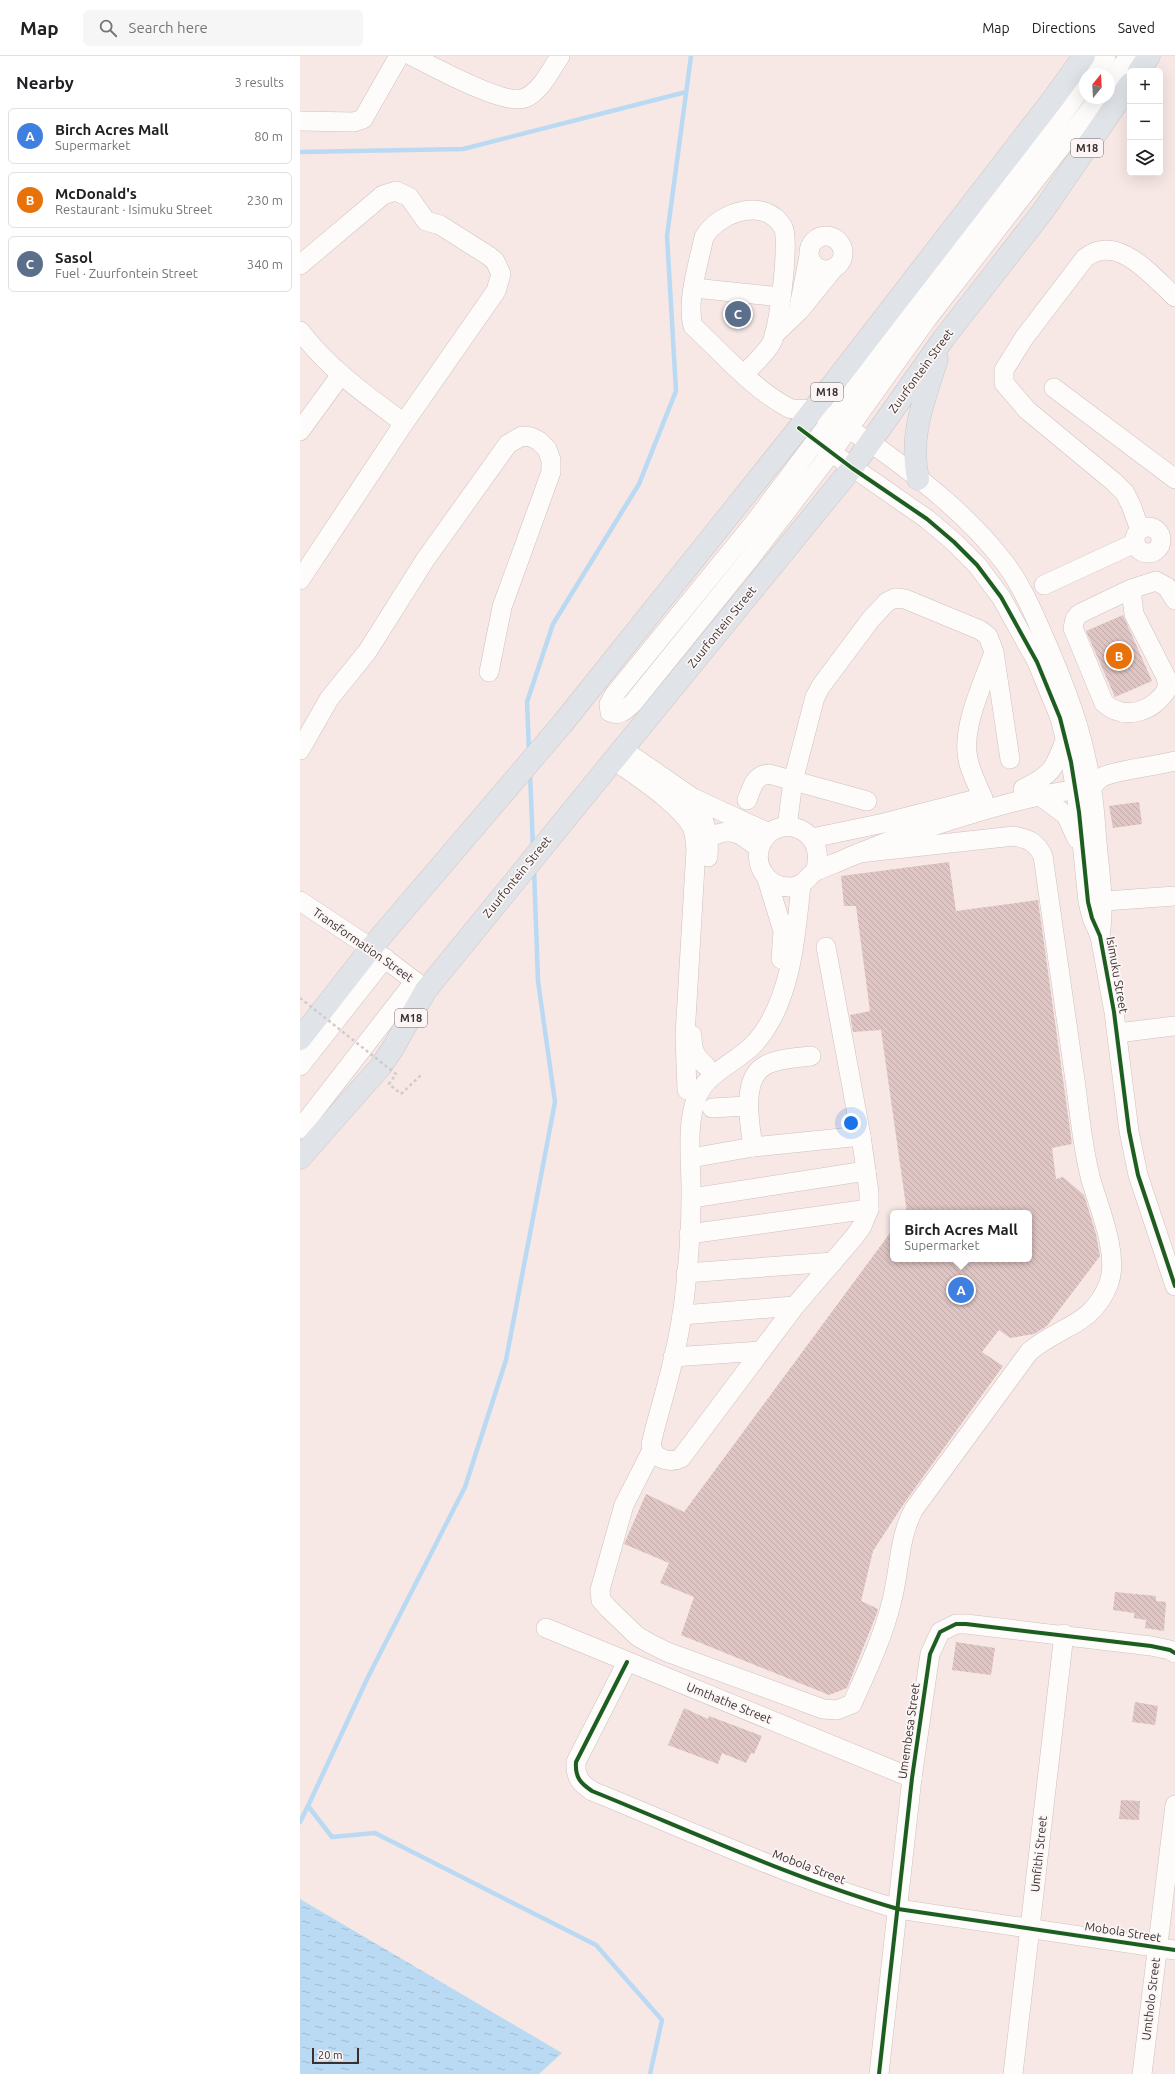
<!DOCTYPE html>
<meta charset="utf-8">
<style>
:root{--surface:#fff;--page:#f6f6f6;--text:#202124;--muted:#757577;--line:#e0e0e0;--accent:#db2777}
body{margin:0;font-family:Ubuntu,sans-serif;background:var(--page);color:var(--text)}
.controls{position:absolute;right:12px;top:12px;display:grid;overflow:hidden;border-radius:6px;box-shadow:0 4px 16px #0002}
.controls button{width:36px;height:36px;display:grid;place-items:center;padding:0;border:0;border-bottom:1px solid var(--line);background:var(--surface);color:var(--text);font:20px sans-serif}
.compass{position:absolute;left:779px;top:12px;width:36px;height:36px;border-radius:50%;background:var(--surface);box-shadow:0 4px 16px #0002;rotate:18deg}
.scale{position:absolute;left:12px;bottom:10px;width:47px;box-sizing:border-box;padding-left:4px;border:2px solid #3a302f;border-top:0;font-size:11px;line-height:14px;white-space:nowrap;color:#3a302f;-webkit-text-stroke:3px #fbf6f5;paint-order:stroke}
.you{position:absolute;left:551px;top:1067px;width:14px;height:14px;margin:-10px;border:3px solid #fff;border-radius:50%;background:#1a73e8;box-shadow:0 0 0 6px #1a73e833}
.badge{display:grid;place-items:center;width:26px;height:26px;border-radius:50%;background:var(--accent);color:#fff;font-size:13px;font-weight:700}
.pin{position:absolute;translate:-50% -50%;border:2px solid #fff;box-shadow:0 1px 4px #0006}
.popup{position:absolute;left:590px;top:1154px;width:142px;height:52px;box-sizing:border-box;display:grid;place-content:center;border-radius:6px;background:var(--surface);filter:drop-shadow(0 1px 3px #0005);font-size:13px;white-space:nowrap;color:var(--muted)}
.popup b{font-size:15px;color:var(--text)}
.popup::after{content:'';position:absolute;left:50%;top:100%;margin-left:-8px;border:8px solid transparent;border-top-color:var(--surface)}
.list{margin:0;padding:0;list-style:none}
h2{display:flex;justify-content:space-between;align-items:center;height:52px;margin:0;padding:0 16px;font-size:17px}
h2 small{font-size:13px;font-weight:400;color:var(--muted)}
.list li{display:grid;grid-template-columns:26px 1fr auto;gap:12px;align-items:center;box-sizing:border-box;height:56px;margin:0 8px 8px;padding:0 8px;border:1px solid var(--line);border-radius:6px}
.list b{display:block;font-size:15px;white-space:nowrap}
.list p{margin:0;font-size:13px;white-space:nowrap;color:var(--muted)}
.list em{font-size:13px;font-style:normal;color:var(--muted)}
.icon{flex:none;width:22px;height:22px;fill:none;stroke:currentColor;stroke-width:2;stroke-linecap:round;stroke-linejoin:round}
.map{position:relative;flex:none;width:875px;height:2018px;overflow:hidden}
header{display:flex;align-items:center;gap:24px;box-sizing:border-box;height:56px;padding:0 20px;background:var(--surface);border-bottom:1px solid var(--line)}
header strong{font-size:19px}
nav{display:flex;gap:22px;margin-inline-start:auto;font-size:14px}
.search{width:280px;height:36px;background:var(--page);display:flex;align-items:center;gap:10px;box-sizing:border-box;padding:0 14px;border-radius:6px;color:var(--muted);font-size:15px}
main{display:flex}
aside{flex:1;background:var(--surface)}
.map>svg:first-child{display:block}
.water{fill:url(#water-ripples)}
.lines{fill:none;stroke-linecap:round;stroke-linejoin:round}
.stream{stroke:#bad9f2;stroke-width:4.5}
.building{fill:url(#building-back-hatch)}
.minor-casing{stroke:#ccc0be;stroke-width:20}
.major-casing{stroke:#cdc6c5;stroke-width:23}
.path{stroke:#d0cbca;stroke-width:2.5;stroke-dasharray:3 3;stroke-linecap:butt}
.minor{stroke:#fefcfb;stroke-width:19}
.major{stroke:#e0e4e8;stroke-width:22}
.path-bridge{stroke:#d0cbca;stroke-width:2.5;stroke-dasharray:3 3;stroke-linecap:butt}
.cycleway-casing{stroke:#fbf6f5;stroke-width:6}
.cycleway{stroke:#1b5e20;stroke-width:4}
.labels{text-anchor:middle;stroke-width:3.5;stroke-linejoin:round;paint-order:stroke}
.shield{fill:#fbf6f5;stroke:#746b6a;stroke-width:1}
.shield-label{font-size:11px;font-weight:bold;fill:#3a302f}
.street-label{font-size:12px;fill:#3a302f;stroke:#fbf6f5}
</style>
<header>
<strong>Map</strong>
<div class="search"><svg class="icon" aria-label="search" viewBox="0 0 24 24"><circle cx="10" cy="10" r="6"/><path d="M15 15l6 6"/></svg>Search here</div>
<nav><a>Map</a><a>Directions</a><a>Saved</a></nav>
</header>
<main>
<aside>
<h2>Nearby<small>3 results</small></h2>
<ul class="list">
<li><span class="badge" style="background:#3f7fe0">A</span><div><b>Birch Acres Mall</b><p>Supermarket</p></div><em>80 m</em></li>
<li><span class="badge" style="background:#e8710a">B</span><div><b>McDonald's</b><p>Restaurant · Isimuku Street</p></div><em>230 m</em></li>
<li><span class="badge" style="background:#5c6f8a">C</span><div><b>Sasol</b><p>Fuel · Zuurfontein Street</p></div><em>340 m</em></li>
</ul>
</aside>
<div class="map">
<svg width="875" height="2018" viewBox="0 0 875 2018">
<defs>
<pattern id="water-ripples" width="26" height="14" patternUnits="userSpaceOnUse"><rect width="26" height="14" fill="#bad9f2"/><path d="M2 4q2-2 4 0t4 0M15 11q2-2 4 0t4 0" fill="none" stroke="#a1bbd0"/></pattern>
<pattern id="building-back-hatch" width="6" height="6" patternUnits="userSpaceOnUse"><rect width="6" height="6" fill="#dfc5c3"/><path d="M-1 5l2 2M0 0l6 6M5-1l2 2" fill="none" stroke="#c0aaa8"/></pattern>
</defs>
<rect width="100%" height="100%" fill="#f7e8e6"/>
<!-- water -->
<path class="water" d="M 0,1843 L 262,1997 L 239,2018 L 0,2018 Z"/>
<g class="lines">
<!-- stream -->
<g class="stream">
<path d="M 0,96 L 163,93 L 386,36"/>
<path d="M 229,696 L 227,646 L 253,568 L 339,428 L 376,335 L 367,180 L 391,0"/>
<path d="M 230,717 L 233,792"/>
<path d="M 234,813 L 238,925 L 255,1046 L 206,1304 L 165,1431 L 68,1621 L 8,1750 L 32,1781 L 75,1777 L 296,1889 L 362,1964 L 350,2018"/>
<path d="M 0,1766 L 8,1750"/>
</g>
</g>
<!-- building -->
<g class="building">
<path d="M 823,559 L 852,625 L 815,641 L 786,575 Z"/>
<path d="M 839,746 L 842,768 L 813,772 L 809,750 Z"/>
<path d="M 649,806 L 656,855 L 738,844 L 772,1088 L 752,1092 L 756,1123 L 763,1121 L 784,1139 L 796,1178 L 800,1200 L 747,1270 L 734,1278 L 710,1282 L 699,1274 L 682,1296 L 703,1310 L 605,1446 L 573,1495 L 561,1545 L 578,1553 L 577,1557 L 547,1632 L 529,1639 L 381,1579 L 394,1541 L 360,1527 L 369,1507 L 324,1488 L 346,1438 L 384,1456 L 593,1173 L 593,1203 L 729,1203 L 729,1157 L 607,1157 L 581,974 L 553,976 L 550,959 L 570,955 L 556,850 L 544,850 L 541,820 Z"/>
<path d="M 815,1536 L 856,1540 L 856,1545 L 866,1546 L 864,1575 L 845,1572 L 846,1564 L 834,1562 L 834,1557 L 813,1554 Z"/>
<path d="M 656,1586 L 695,1592 L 691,1619 L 652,1614 Z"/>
<path d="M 835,1646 L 858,1650 L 855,1669 L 832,1666 Z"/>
<path d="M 384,1652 L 408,1663 L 409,1660 L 462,1680 L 454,1698 L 451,1697 L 446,1707 L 422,1697 L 418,1708 L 368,1689 Z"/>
<path d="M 821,1744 L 840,1745 L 839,1764 L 819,1763 Z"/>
</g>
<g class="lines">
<!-- minor casing -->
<g class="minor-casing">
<g id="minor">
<path d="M 112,0 C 132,10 206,51 225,42 C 241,35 251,14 260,0"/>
<path d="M 793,18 L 806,0"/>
<path d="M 785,28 L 454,467 L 314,639 L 309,648 L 310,656 C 320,661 326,653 333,647 L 451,501 L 531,397 L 627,263 L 799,42"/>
<path d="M 809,28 L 829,0"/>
<path d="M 0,65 L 54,66 L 63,63 L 99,0"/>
<circle cx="526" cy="197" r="17"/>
<path d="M 0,209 L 83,139 L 96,135 L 109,141 L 126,165 L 140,169 L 189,200 L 195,205 L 201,218 L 196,235 L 104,367 L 0,524"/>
<path d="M 394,232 L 481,241"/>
<path d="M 500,254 L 534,212"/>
<path d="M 0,275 C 29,313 66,339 104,367"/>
<path d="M 474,279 L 498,256 L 509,200"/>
<path d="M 444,318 C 453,309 464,299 471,288 C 479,275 490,184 483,171 C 465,141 420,155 404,181 C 399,206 386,245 393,270 C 422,297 454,334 489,352 C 496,355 505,352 513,354 C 525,358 560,380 571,387 C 619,421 669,460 704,506 C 721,528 732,554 743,579 C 773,647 791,699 796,773 C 798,809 806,844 800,880"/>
<path d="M 754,332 L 875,423"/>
<path d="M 0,375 L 40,320"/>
<path d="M 522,390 L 627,463 L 654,486 L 677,509 L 701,541 L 737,606 L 760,662 L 771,706 L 779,756 L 788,846 L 792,862 L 800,880 L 814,956 L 829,1075 L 838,1119 L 875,1230"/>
<circle cx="848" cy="484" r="13"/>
<path d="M 840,474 L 831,449 L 825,437 L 814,426 L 727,354 L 704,327 L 704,314 L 724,282 L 785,202 C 817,176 852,220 875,241"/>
<path d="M 744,529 L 835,487"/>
<path d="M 831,533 L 779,558 L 775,563 L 773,572 L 804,647 C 826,666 854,655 868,632 L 866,621 L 834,558 L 831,533 L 856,525 L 867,531 L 875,544"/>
<path d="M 322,693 L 393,742 L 469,777"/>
<path d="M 0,694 L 29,643 L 67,596 L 125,504 L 208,388 L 222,380 L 231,381 L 239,385 L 247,393 L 251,404 L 251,416 L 202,551 L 189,616"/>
<path d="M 314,704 C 336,720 379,747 392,771 C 395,777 395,786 396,793 L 385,980 L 387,1034"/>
<path d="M 723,733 C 753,718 754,713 766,682"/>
<path d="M 740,740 L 766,759 L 777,783"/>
<path d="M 393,742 C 404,761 410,778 408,801"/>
<path d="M 683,742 C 677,728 668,712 667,696 C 664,667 683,627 693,599"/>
<path d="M 447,744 C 452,732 454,719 469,718 L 567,745"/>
<path d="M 487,771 L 493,725 L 515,641 L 521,630 L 571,563 L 587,546 L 595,542 L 605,543 L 680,574 L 688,580 L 694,596 L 710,703"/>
<path d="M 408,782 C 431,770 441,777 459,793"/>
<path d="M 512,782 L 584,767 L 677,743"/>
<path d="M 515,816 C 529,772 478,756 462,786 C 451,807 467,833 492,831 C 506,829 507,820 516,815 C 526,810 537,807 547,802 C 567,794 586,786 606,779 C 650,764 694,750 739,740 C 750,737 785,733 792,729 C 797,727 799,722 804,720 C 827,712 852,711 875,705"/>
<path d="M 467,823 L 483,875 L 481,903"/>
<path d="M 501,828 C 496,880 491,948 454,988 C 436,1007 407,1016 397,1041 C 385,1069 392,1112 391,1143 C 391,1176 388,1212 384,1245 C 380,1278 372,1311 363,1343 C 359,1358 354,1374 351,1389 L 355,1399 C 364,1404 371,1407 381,1402 L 495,1250 L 555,1180 L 562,1170 L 569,1153 L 569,1136 L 561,1080 L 526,891"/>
<path d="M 0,845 L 71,892 L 125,933"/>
<path d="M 791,846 L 875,840"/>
<path d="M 817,977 L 875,970"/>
<path d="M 392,979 C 392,994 395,1001 406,1010"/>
<path d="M 0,1010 L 85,902"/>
<path d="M 412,1052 L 447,1050"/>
<path d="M 0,1073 L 115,925"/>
<path d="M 453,1091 C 450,1069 440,1022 466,1009 C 479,1002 498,1002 511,1000"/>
<path d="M 391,1102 L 453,1091 L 561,1080"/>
<path d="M 392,1142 L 566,1115"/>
<path d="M 389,1178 L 569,1153"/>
<path d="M 386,1217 L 533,1206"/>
<path d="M 382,1259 L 495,1250"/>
<path d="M 373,1301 L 461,1295"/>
<path d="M 352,1394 L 324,1449 L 300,1534 L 301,1544 L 308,1552 L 337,1580 L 349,1587 L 367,1596 L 523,1653 L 537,1654 L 552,1648 C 566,1617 583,1581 591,1548 C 600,1516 598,1482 614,1453 L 729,1296 C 760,1269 792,1271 809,1227 C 819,1198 799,1152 791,1124 C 781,1087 779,1048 773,1010 C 763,940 753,870 743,800 C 736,786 729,783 714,780 L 559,797"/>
<path d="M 246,1572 L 612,1722"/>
<path d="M 327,1606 L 276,1706 C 275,1721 280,1727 292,1735 C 393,1776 494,1823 598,1853 L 875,1894"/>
<path d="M 579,2018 L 612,1722 L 630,1598 L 640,1576 L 656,1568 L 666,1568 L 851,1590 L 870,1594 L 875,1597"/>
<path d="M 713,2018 L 764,1578"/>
<path d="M 842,2018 L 875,1749"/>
</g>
</g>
<!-- major casing -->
<g class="major-casing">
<g id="major">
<path d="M 839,15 L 849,0"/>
<path d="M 618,423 C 609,378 624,345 637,303"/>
<path d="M 0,983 L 71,892 L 263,667 L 499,372 L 753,43 L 784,0"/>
<path d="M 0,1102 L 81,1010 L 93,992 L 126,934 L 552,412 L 644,282 L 743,155 L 830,28"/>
</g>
</g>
<!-- path -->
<path class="path" d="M 101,1038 L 121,1019"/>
<!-- minor -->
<use href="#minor" class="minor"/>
<!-- major -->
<use href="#major" class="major"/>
<!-- path-bridge -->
<path class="path-bridge" d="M 0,942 L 96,1018 L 89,1028 L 101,1038"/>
<!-- cycleway casing -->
<g class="cycleway-casing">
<g id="cycleway">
<path d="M 499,372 L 552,412 L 627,463 L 654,486 L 677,509 L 701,541 L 737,606 L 760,662 L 771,706 L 779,756 L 788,846 L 792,862 L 800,880 L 814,956 L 829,1075 L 838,1119 L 875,1230"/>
<path d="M 327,1606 L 276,1706 C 275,1721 280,1727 292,1735 C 393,1776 494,1823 598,1853 L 875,1894"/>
<path d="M 579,2018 L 612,1722 L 630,1598 L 640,1576 L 656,1568 L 666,1568 L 851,1590 L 870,1594 L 875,1597"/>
</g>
</g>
<!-- cycleway -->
<use href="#cycleway" class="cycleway"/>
</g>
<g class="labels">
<!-- shield labels -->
<g class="shield">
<rect x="771" y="83" width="32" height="18" rx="3"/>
<rect x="511" y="327" width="32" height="18" rx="3"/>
<rect x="95" y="953" width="32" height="18" rx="3"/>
</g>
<g class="shield-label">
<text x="787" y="96">M18</text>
<text x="527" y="340">M18</text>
<text x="111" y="966">M18</text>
</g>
<!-- street labels -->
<g class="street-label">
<text transform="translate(621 315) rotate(-54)" y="4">Zuurfontein Street</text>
<text transform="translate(422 571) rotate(-51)" y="4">Zuurfontein Street</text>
<text transform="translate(217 821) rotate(-51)" y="4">Zuurfontein Street</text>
<text transform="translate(63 889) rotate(35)" y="4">Transformation Street</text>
<text transform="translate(817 919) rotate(80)" y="4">Isimuku Street</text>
<text transform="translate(429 1647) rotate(22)" y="4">Umthathe Street</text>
<text transform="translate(609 1675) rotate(-82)" y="4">Umembesa Street</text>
<text transform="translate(739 1798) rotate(-84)" y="4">Umfithi Street</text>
<text transform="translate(509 1811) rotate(21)" y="4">Mobola Street</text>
<text transform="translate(823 1876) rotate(9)" y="4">Mobola Street</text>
<text transform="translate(851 1943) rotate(-83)" y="4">Umtholo Street</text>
</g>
</g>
</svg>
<div class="controls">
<button>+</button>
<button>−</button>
<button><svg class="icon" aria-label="layers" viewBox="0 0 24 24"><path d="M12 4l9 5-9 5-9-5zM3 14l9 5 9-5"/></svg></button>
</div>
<svg class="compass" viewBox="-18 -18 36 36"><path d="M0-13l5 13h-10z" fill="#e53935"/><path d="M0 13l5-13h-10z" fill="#757577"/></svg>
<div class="scale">20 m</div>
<div class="you"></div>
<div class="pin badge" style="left:661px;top:1234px;background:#3f7fe0">A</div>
<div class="popup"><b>Birch Acres Mall</b>Supermarket</div>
<div class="pin badge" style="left:819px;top:600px;background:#e8710a">B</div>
<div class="pin badge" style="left:438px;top:258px;background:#5c6f8a">C</div>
</div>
</main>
